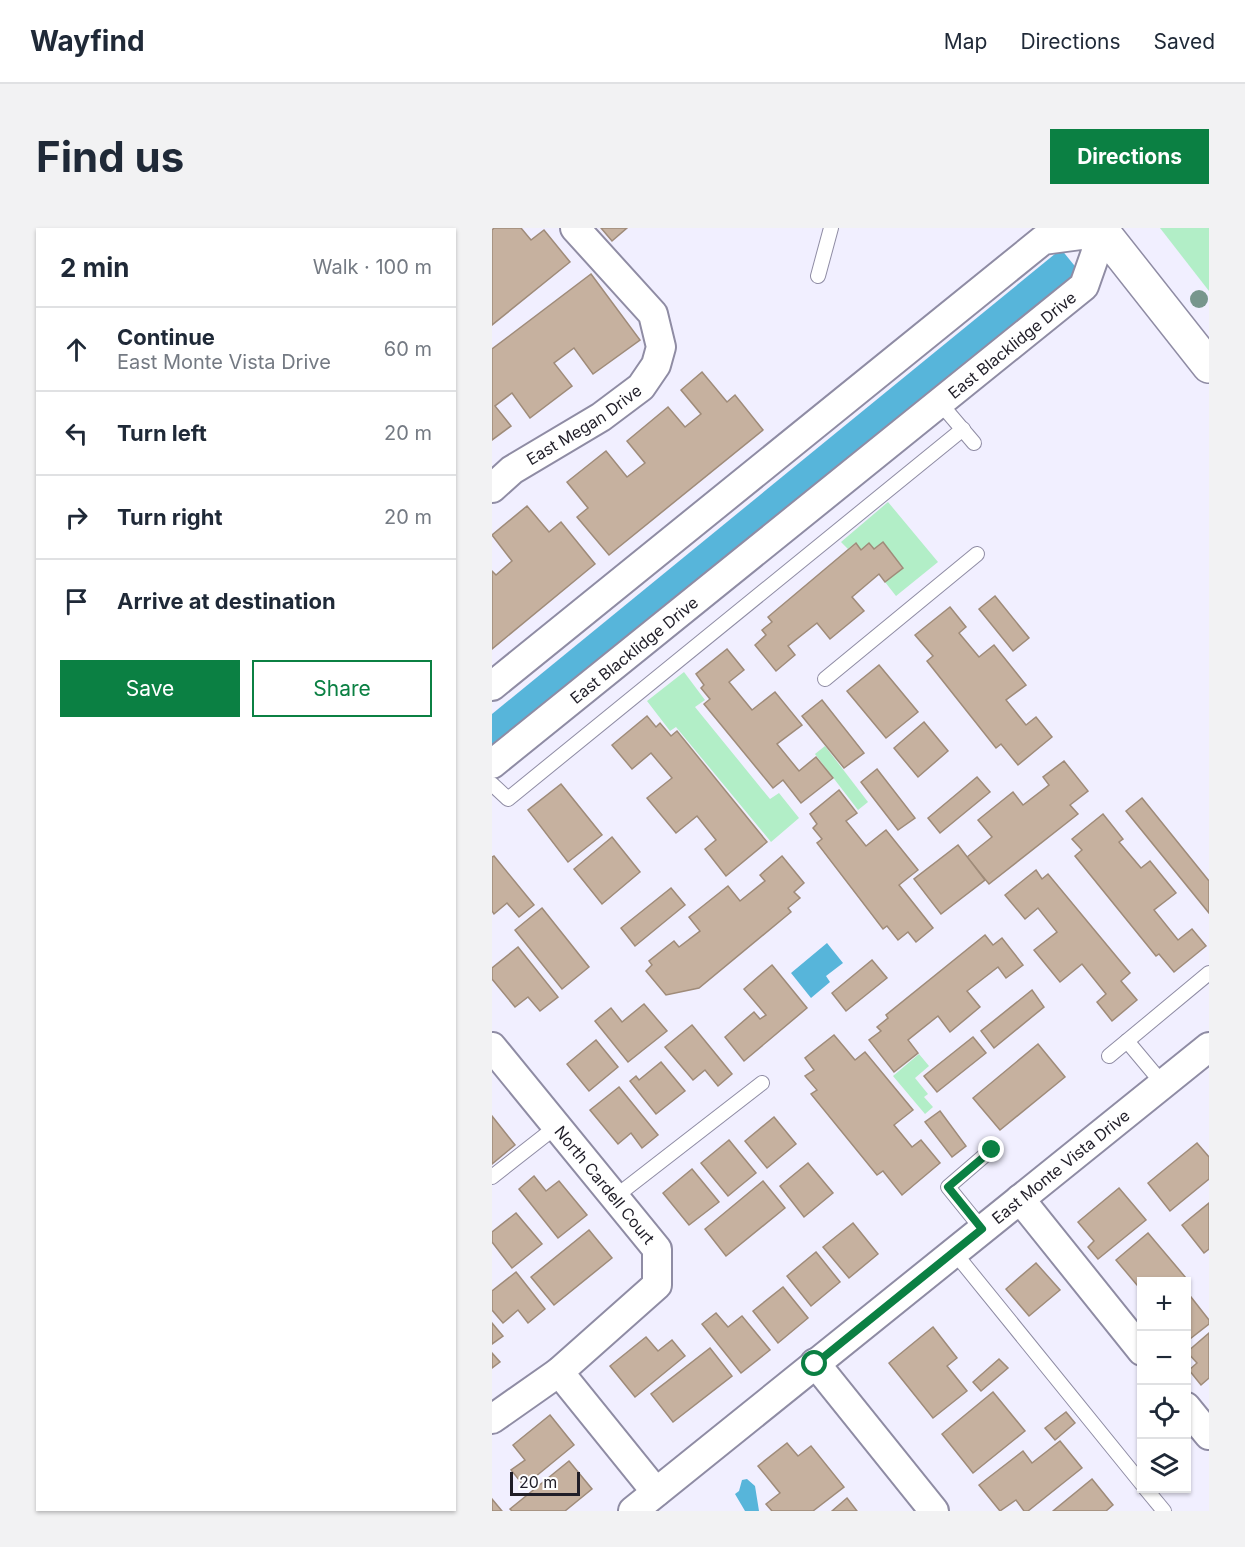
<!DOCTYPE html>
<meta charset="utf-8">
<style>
:root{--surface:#fff;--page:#f2f2f3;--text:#1f2937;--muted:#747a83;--line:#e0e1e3;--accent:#0b8043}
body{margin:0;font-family:Inter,sans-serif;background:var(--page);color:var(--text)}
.controls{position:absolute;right:18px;bottom:18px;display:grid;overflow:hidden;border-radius:0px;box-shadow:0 2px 4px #0004}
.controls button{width:54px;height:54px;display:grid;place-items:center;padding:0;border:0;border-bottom:2px solid var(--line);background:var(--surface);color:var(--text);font:30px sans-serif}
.scale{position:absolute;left:18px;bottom:15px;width:70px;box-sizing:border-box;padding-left:6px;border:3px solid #201e28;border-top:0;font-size:16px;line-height:21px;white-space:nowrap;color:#201e28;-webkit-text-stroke:4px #fff;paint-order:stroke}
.stop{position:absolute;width:18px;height:18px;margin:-14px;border:4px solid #0b8043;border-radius:50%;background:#fff}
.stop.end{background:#0b8043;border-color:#fff;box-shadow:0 2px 6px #0008}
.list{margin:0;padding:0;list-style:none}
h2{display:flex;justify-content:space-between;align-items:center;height:78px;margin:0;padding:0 24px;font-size:26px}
h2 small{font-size:20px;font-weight:400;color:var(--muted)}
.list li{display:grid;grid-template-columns:39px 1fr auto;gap:18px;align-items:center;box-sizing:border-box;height:84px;padding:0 24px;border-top:2px solid var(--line)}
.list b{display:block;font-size:22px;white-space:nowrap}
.list p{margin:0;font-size:20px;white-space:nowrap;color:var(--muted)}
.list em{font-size:20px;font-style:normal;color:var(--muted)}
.actions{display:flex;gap:12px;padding:18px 24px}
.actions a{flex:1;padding:14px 0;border:2px solid var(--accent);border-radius:0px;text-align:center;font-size:21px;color:var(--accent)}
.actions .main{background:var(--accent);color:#fff}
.icon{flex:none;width:33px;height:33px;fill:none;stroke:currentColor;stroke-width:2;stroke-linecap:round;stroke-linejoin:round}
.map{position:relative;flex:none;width:717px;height:1283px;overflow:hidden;border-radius:0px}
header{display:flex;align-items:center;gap:36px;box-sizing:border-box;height:84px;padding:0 30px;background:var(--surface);border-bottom:2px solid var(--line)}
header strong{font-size:28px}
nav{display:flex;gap:33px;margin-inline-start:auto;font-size:21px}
.intro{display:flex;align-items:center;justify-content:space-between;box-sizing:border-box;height:144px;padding:0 36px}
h1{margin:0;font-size:42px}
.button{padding:15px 27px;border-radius:0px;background:var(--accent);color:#fff;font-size:21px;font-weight:700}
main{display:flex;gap:36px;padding:0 36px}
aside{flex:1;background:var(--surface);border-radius:0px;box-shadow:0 2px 4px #0004}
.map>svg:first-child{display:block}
.green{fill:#b2eec7}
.water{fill:#57b5da}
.building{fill:#c6b19f;stroke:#9f8b79;stroke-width:1.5}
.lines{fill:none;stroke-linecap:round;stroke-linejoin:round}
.lane-casing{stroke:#8f8ca4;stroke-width:16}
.street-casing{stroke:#8f8ca4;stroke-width:32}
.secondary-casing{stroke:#8f8ca4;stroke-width:36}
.lane{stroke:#fff;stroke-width:14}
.street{stroke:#fff;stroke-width:28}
.secondary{stroke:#fff;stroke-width:33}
.tree{fill:#77968d}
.route{stroke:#0b8043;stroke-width:8}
.labels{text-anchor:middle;stroke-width:4.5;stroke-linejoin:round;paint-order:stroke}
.street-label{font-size:16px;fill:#201e28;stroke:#fff}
</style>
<header>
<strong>Wayfind</strong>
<nav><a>Map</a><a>Directions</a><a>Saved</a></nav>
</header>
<div class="intro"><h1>Find us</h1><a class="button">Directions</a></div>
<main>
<aside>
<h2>2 min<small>Walk · 100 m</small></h2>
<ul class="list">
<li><svg class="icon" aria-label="ahead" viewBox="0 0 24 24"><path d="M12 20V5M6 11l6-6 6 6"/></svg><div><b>Continue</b><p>East Monte Vista Drive</p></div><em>60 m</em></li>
<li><svg class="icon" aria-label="left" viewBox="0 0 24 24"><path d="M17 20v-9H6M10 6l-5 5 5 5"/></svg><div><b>Turn left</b></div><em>20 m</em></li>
<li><svg class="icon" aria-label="right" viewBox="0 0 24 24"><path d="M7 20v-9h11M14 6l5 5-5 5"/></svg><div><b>Turn right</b></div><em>20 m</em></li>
<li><svg class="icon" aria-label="arrive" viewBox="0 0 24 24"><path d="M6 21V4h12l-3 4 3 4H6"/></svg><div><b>Arrive at destination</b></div></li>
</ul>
<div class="actions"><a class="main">Save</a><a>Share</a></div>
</aside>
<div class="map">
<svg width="717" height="1283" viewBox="0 0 717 1283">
<rect width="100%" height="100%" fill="#f1efff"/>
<!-- green -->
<g class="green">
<path d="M 668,0 L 717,0 L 717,63 Z"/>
<path d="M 396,274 L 446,334 L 404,368 L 393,354 L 411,339 L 391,315 L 382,321 L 377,315 L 369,322 L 363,315 L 356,321 L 349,314 Z"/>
<path d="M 192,444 L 213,472 L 203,479 L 278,571 L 287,565 L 307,590 L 279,614 L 184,499 L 178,503 L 155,473 Z"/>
<path d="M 333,518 L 376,574 L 366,582 L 323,526 Z"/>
<path d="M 427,826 L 437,838 L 423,850 L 436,866 L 432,869 L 441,879 L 433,886 L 401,848 Z"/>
</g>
<!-- water -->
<g class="water">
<path d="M 569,21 L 590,47 L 0,520 L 0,486 Z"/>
<path d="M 335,715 L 351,735 L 334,748 L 338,754 L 319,770 L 299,745 Z"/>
<path d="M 255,1251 L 263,1258 L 267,1283 L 253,1283 L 243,1266 L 247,1263 L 250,1252 Z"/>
</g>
<!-- building -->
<g class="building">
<path d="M 2,0 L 29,0 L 39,12 L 52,2 L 78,34 L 0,97 L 0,2 Z"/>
<path d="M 109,0 L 135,0 L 120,13 Z"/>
<path d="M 99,46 L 148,112 L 101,146 L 82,120 L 62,135 L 80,158 L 38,190 L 20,165 L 3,178 L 19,198 L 0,212 L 0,121 Z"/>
<path d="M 210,144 L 235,174 L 243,167 L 271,202 L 117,327 L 85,289 L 96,280 L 75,254 L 114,223 L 135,249 L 153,235 L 135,213 L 176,179 L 193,199 L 209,186 L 189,162 Z"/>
<path d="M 35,278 L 57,304 L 69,294 L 103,336 L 0,421 L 0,343 L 4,347 L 20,333 L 0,307 Z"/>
<path d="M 391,314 L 411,340 L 393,354 L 387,346 L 360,369 L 372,383 L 338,411 L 325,395 L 296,418 L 303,427 L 284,443 L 263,417 L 274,407 L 270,402 L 280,394 L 276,389 L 364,315 L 369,322 L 377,315 L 382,321 Z"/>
<path d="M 503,368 L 537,410 L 521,423 L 487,381 Z"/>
<path d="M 458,379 L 474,399 L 467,405 L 487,429 L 502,417 L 534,457 L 514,472 L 534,497 L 544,489 L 560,509 L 526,537 L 509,516 L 504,520 L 435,433 L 441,428 L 423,407 Z"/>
<path d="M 235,421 L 252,442 L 237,454 L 260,482 L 283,464 L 310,497 L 285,516 L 307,543 L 324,529 L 341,550 L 309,575 L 291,552 L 281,560 L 212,476 L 218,471 L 209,460 L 212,457 L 204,446 Z"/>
<path d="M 387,437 L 426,484 L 394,510 L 355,463 Z"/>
<path d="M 330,472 L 372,525 L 352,540 L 310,488 Z"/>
<path d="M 155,488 L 164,499 L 168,495 L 179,508 L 185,503 L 275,614 L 234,648 L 213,621 L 224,612 L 205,588 L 184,605 L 155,570 L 180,550 L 159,525 L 140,541 L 120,517 Z"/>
<path d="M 432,494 L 456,523 L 426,549 L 402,520 Z"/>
<path d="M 572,533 L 596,563 L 578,577 L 586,586 L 497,656 L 475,629 L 500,609 L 486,592 L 521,564 L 531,577 L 557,557 L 551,549 Z"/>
<path d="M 385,541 L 423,590 L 406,602 L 369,554 Z"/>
<path d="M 485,549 L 498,564 L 448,605 L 436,590 Z"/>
<path d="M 69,556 L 110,607 L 76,634 L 36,582 Z"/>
<path d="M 347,562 L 365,585 L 354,593 L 374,618 L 394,602 L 426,642 L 407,657 L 441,700 L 424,714 L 416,704 L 406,712 L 395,698 L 391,701 L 325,615 L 330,611 L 321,600 L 325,596 L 318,586 Z"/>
<path d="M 650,570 L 717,653 L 717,685 L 634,583 Z"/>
<path d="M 611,586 L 631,611 L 627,614 L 649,640 L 658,633 L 684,665 L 662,682 L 686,712 L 700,701 L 714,718 L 682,744 L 667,726 L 664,728 L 583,628 L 590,622 L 580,611 Z"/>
<path d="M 120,609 L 148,644 L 110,676 L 82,641 Z"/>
<path d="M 466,617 L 493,652 L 449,686 L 422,651 Z"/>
<path d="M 2,628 L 42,677 L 27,689 L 15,675 L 2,686 L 0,683 L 0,629 Z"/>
<path d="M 290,628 L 312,655 L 302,664 L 308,670 L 296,680 L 299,684 L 207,760 L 174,767 L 154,743 L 160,737 L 157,733 L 182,713 L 187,719 L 208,703 L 197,689 L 236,658 L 248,673 L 273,653 L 268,647 Z"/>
<path d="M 544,642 L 550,651 L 556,646 L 638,745 L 629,753 L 645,772 L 620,793 L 605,774 L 614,766 L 590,736 L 568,754 L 542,722 L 565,704 L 546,680 L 533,691 L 513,667 Z"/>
<path d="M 179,660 L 193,677 L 143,718 L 129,700 Z"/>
<path d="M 50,680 L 97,739 L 70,761 L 23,702 Z"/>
<path d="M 493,707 L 501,717 L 510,710 L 531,737 L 514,750 L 506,739 L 475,763 L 488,779 L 458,804 L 446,788 L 416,812 L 426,825 L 402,844 L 377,812 L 389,803 L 385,799 L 396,790 L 394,787 Z"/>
<path d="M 26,719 L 66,769 L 48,783 L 36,769 L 23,779 L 0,751 L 0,740 Z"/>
<path d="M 380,732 L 395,750 L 354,783 L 340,765 Z"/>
<path d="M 280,737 L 315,780 L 252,833 L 233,809 L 262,784 L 268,791 L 274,787 L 252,761 Z"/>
<path d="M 540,762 L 552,779 L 502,820 L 489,803 Z"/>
<path d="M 152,776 L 175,803 L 136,834 L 103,793 L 119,780 L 130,794 Z"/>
<path d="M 200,797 L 240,846 L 226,858 L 213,842 L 201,852 L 173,819 Z"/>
<path d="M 342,807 L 363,832 L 373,824 L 421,882 L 402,897 L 420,919 L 429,912 L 448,935 L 410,967 L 391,943 L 385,947 L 319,866 L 325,862 L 313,848 L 322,842 L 313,830 Z"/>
<path d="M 481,809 L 494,825 L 445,864 L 432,848 Z"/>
<path d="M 104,812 L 126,839 L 97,863 L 75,836 Z"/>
<path d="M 546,816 L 573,849 L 508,902 L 481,870 Z"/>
<path d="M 169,834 L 193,863 L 164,886 L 138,853 L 144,848 L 147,852 Z"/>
<path d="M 127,859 L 166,907 L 150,920 L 139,905 L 126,916 L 98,882 Z"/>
<path d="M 448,883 L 474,918 L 460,929 L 433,894 Z"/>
<path d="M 0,888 L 23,917 L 0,936 Z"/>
<path d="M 282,889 L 304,916 L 275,940 L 253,913 Z"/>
<path d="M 237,912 L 264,945 L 236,968 L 209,935 Z"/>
<path d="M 705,915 L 717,929 L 717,951 L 678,983 L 656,955 Z"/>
<path d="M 316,935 L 341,965 L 312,989 L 288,958 Z"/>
<path d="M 200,941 L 227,974 L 197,997 L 171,965 Z"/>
<path d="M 42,948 L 54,963 L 67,953 L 95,987 L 66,1010 L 27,961 Z"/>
<path d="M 271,953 L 293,980 L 234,1028 L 213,1001 Z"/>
<path d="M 627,960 L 654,992 L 606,1031 L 596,1019 L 602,1013 L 586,994 Z"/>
<path d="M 717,975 L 717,1021 L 712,1025 L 690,997 Z"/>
<path d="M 24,985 L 50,1016 L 20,1040 L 0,1014 L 0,1004 Z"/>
<path d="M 361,995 L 386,1026 L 357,1050 L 331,1019 Z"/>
<path d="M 97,1002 L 120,1030 L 62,1077 L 39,1049 Z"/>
<path d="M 656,1005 L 694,1050 L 691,1054 L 650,1054 L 650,1063 L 624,1032 Z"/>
<path d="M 324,1024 L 348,1054 L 319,1078 L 295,1048 Z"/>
<path d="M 544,1035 L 568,1062 L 537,1088 L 514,1061 Z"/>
<path d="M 24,1044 L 53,1081 L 36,1095 L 26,1082 L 11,1095 L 0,1082 L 0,1063 Z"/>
<path d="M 291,1059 L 316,1090 L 286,1115 L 261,1083 Z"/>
<path d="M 699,1069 L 717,1092 L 717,1096 L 694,1114 L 694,1072 Z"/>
<path d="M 224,1085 L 236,1099 L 250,1088 L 278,1122 L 249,1145 L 210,1096 Z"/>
<path d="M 0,1095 L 11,1108 L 0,1116 Z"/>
<path d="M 441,1099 L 465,1130 L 455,1138 L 475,1163 L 441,1190 L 397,1135 Z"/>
<path d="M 717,1105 L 717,1150 L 709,1157 L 697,1142 L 705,1135 L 695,1124 Z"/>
<path d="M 154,1109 L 166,1123 L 180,1112 L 193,1128 L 143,1169 L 118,1138 Z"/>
<path d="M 218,1120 L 240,1148 L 181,1194 L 159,1166 Z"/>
<path d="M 0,1125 L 8,1134 L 0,1140 Z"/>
<path d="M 507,1131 L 516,1140 L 489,1163 L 481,1154 Z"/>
<path d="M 501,1164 L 533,1203 L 481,1245 L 450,1206 Z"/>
<path d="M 574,1184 L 583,1195 L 563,1212 L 553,1200 Z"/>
<path d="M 58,1187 L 82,1217 L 32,1258 L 19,1242 L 33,1232 L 21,1217 Z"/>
<path d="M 568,1213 L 590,1240 L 536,1283 L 532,1283 L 524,1272 L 508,1283 L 487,1257 L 531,1223 L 540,1235 Z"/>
<path d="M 295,1215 L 306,1228 L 319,1218 L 352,1259 L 321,1283 L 280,1283 L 274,1276 L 288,1265 L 266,1238 Z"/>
<path d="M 77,1233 L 100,1261 L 73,1283 L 20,1283 L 18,1281 Z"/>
<path d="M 600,1251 L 621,1277 L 614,1283 L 561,1283 Z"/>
<path d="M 355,1270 L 365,1283 L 340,1283 Z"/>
<path d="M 0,1271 L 10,1283 L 0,1283 Z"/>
</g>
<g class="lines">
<!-- lane casing -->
<g class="lane-casing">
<g id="lane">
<path d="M 326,48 L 339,0"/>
<path d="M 448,175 L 482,215"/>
<path d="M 333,451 L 485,326"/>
<path d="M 0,556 L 16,571 L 471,201"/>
<path d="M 635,813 L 671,856"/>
<path d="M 617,828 L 717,745"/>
<path d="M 0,949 L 65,898"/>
<path d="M 123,969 L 270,855"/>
<path d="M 490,1001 L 456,959 L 499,922"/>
<path d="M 462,1024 L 650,1256"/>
<path d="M 653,1260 L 672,1283"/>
</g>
</g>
<!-- street casing -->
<g class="street-casing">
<g id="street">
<path id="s1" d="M 0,260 L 20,242 L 109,189 L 149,159 L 164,137 L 169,119 L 161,86 L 83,0"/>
<path d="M 0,458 L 551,12 L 611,4 L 592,58 L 0,536"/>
<path id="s2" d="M 0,819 L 165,1021 L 165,1057 L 67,1144 L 0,1191"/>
<path d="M 528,971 L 650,1123"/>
<path d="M 323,1135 L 442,1283"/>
<path d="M 67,1144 L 164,1264"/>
<path d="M 694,1179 L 717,1207"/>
<path id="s3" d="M 141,1283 L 717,819"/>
</g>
</g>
<!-- secondary casing -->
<g class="secondary-casing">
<path id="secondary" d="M 608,0 L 717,138"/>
</g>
<!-- lane -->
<use href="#lane" class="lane"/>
<!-- street -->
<use href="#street" class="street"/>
<!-- secondary -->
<use href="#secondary" class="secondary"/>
</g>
<!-- trees -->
<circle class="tree" cx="707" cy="71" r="9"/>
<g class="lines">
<!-- route -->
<path class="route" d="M 323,1136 L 490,1001 L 456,959 L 500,922"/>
</g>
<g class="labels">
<!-- street labels -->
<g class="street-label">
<text transform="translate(520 117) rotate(-39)" y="6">East Blacklidge Drive</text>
<text dy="6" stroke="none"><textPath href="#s1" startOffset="112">East Megan Drive</textPath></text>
<text transform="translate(142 422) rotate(-39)" y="6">East Blacklidge Drive</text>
<text dy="6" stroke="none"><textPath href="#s3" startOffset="549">East Monte Vista Drive</textPath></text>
<text dy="6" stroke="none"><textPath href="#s2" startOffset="178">North Cardell Court</textPath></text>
</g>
</g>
</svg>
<div class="controls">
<button>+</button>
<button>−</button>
<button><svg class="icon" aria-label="locate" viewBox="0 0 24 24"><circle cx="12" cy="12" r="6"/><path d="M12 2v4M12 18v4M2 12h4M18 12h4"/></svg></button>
<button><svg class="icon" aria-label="layers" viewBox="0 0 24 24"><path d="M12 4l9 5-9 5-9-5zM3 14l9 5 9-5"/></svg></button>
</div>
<div class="scale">20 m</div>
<div class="stop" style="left:323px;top:1136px"></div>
<div class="stop end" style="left:500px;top:922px"></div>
</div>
</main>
